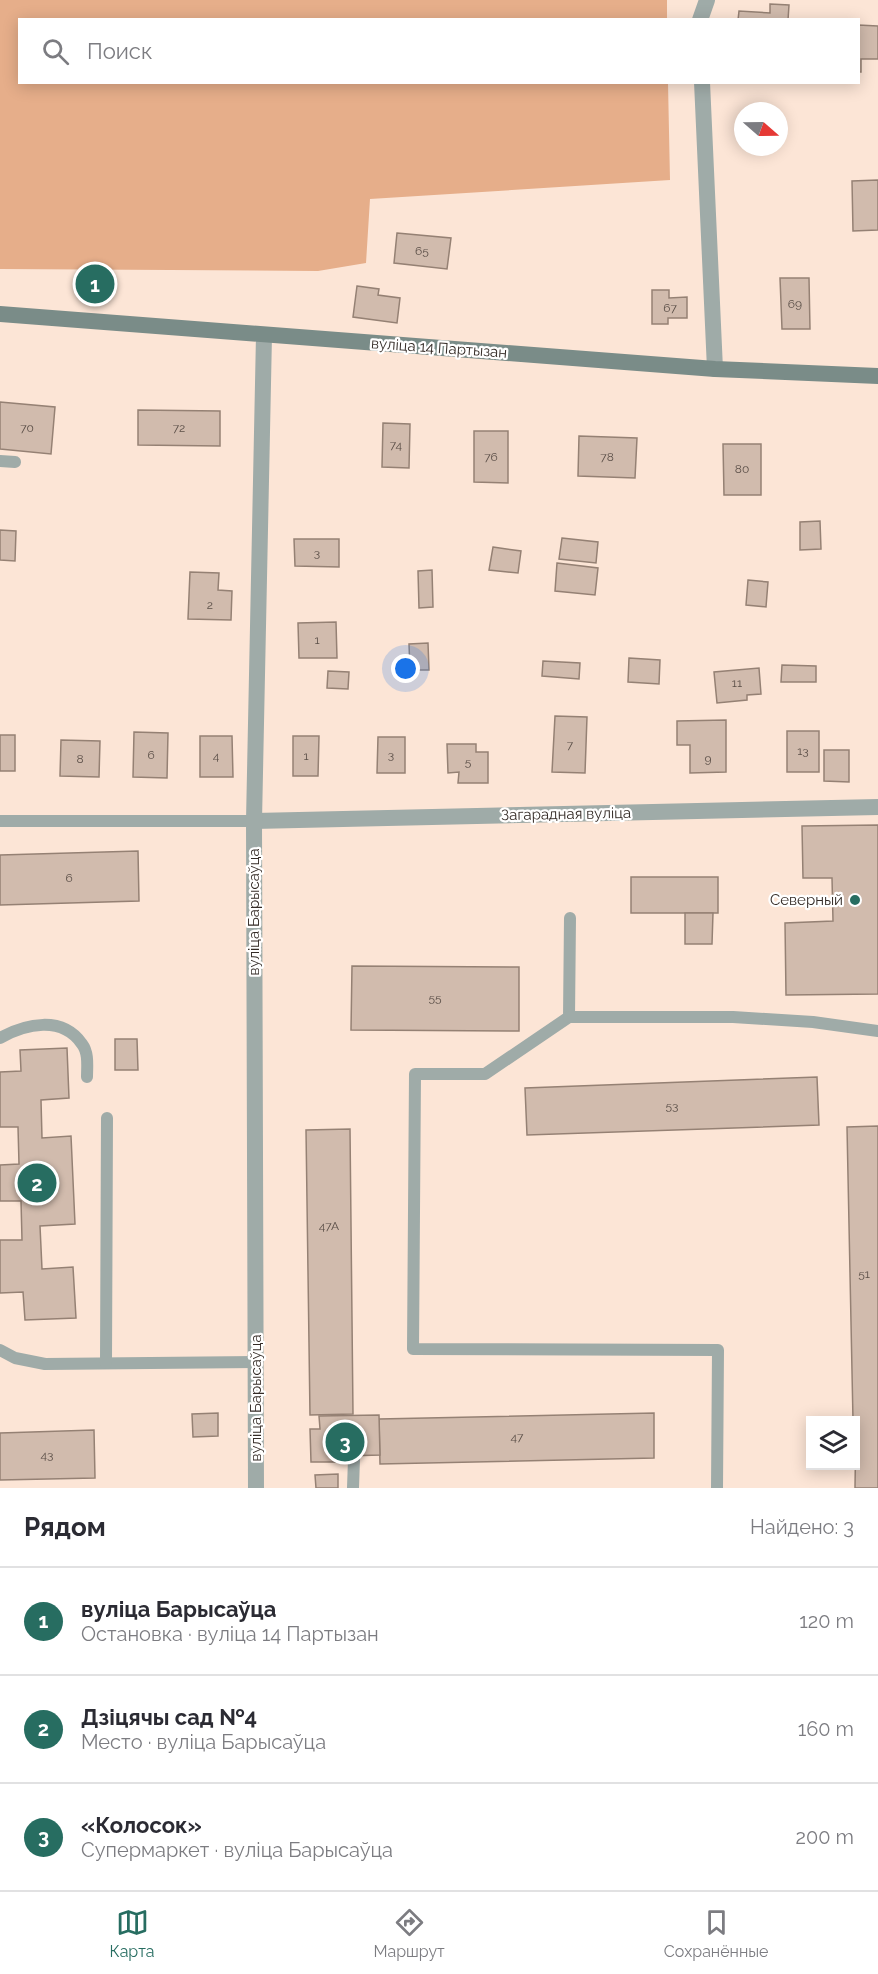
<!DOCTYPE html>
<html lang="ru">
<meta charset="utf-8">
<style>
:root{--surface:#fff;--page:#f2f2f3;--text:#2b2b33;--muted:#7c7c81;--line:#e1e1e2;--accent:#276d61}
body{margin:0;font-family:Raleway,sans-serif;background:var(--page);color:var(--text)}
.controls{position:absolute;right:18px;bottom:18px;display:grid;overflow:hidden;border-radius:0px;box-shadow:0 3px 15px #0003}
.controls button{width:54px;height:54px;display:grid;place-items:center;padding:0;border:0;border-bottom:2px solid var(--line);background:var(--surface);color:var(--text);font:30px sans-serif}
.compass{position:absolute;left:734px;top:102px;width:54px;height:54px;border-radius:50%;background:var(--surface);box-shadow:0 3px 15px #0003;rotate:110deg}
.you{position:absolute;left:406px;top:669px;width:21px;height:21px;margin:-15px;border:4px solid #fff;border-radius:50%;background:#1a73e8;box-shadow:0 0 0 9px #1a73e833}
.badge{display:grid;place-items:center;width:39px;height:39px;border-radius:50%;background:var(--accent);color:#fff;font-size:20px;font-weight:700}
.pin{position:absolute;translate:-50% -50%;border:3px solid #fff;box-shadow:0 2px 6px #0006}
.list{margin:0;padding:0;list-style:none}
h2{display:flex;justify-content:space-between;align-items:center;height:78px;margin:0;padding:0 24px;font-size:26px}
h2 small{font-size:20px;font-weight:400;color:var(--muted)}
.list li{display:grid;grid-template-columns:39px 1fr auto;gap:18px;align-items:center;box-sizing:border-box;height:108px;padding:0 24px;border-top:2px solid var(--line)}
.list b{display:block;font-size:22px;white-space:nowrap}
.list p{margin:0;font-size:20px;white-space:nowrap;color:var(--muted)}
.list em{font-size:20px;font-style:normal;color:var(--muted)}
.icon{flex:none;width:33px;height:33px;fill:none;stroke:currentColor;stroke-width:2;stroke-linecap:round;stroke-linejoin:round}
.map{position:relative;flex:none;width:878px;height:1488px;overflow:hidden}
.search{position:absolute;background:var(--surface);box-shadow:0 3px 15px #0003;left:18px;right:18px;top:18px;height:66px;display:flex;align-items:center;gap:15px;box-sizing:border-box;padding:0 21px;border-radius:0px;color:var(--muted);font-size:22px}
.sheet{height:402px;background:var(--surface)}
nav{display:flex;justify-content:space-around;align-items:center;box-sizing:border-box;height:84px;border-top:2px solid var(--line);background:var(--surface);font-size:16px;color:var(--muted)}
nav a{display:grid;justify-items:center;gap:3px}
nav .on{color:var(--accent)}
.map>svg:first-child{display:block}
.green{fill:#e6ae8a}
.building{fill:#d1bbad;stroke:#958174;stroke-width:1.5}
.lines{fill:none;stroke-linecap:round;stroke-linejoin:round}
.service{stroke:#9faba8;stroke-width:12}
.minor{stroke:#9faba8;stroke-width:16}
.secondary{stroke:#7a8c88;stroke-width:16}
.poi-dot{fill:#276d61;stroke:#fff;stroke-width:2}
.labels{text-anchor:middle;stroke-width:4.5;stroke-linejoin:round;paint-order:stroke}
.number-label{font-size:12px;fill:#5b4f48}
.street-label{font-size:15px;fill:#342b26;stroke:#fff}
.poi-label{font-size:15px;fill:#342b26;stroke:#fff;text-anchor:end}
</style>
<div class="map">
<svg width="878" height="1488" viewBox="0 0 878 1488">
<rect width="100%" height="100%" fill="#fce5d6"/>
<!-- green -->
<path class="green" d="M 0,0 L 667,0 L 667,20 L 20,20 L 20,82 L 668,83 L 670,180 L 370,199 L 366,263 L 318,271 L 0,269 Z"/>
<!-- building -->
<g class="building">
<path d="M 770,4 L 789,5 L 788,20 L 738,20 L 739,11 L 770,13 Z"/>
<path d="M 858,25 L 878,26 L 878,59 L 861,59 L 861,72 L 858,72 Z"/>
<path d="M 878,180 L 878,230 L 853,231 L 852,181 Z"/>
<path d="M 397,233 L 451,238 L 447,269 L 394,263 Z"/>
<path d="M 780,278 L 809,278 L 810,329 L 782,329 Z"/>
<path d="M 357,286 L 379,289 L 378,295 L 400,298 L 397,323 L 353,317 Z"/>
<path d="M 652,290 L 669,290 L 669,298 L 687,297 L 687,318 L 668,318 L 668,324 L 652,324 Z"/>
<path d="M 0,402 L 55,407 L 51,454 L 0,449 Z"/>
<path d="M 138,410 L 220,411 L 220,446 L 138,445 Z"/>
<path d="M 383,423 L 410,424 L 409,468 L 382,467 Z"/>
<path d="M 474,431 L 508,431 L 508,483 L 474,482 Z"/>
<path d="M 579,436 L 637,438 L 635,478 L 578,476 Z"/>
<path d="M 723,444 L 761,444 L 761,495 L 724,495 Z"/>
<path d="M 820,521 L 821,549 L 800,550 L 800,522 Z"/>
<path d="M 0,530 L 16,531 L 15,561 L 0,560 Z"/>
<path d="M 562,538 L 598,542 L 596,563 L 559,559 Z"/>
<path d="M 294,539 L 339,539 L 339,567 L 295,566 Z"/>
<path d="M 493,547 L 521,551 L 518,573 L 489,570 Z"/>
<path d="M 557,563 L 598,568 L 595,595 L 555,591 Z"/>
<path d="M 432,570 L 433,607 L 419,608 L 418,571 Z"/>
<path d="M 190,572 L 219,573 L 218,590 L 232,591 L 231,620 L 188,619 Z"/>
<path d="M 748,580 L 768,582 L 766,607 L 746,605 Z"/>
<path d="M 336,622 L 337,658 L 299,658 L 298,623 Z"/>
<path d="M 428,643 L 429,670 L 410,670 L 409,644 Z"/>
<path d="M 629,658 L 660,660 L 659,684 L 628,682 Z"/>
<path d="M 543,661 L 580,663 L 579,679 L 542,676 Z"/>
<path d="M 782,665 L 816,666 L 816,682 L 781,682 Z"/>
<path d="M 759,668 L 761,694 L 747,695 L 747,700 L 717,703 L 714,672 Z"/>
<path d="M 328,671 L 349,672 L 348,689 L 327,688 Z"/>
<path d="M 555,716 L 587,717 L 585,773 L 552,772 Z"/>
<path d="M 726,720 L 726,772 L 690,773 L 690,745 L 677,745 L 677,721 Z"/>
<rect x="787" y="731" width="32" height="41"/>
<path d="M 134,732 L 168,733 L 167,778 L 133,777 Z"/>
<rect x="0" y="735" width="15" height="36"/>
<path d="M 200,736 L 232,736 L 233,777 L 200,777 Z"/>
<path d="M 293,736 L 319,736 L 318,776 L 293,776 Z"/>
<path d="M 378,737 L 405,737 L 405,773 L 377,773 Z"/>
<path d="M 61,740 L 100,741 L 99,777 L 60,776 Z"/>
<path d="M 447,744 L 476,744 L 476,752 L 488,752 L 488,783 L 458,783 L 459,772 L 448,773 Z"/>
<path d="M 824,750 L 849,750 L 849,782 L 824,781 Z"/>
<path d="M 878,825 L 878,994 L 786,995 L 785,923 L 833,921 L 832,878 L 803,878 L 802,826 Z"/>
<path d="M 138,851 L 139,901 L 0,905 L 0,855 Z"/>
<rect x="631" y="877" width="87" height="36"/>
<path d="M 685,913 L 713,913 L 712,944 L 685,944 Z"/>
<path d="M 352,966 L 519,967 L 519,1031 L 351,1030 Z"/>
<path d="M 115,1039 L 137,1039 L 138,1070 L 115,1070 Z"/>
<path d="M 67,1048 L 69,1098 L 41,1100 L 42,1138 L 71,1136 L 75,1224 L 40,1226 L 42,1269 L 73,1267 L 76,1318 L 25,1320 L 23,1292 L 0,1293 L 0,1240 L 22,1240 L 21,1201 L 0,1201 L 0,1165 L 19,1164 L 18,1127 L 0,1127 L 0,1072 L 21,1071 L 20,1050 Z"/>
<path d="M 817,1077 L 819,1125 L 527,1135 L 525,1088 Z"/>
<path d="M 878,1126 L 878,1488 L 855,1488 L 856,1420 L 853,1420 L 847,1127 Z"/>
<path d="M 350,1129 L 353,1414 L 310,1415 L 306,1130 Z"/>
<path d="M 218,1413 L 218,1436 L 193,1437 L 192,1414 Z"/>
<path d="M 654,1413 L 654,1458 L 380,1464 L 379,1419 Z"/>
<path d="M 379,1415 L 380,1455 L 345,1456 L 346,1462 L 311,1462 L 310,1429 L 320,1429 L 319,1416 Z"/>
<path d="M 94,1430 L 95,1478 L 0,1480 L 0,1433 Z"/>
<path d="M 338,1474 L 338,1488 L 316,1488 L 315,1475 Z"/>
</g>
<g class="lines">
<!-- service -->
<g class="service">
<path d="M 0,461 L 15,462"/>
<path d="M 0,821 L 254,821"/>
<path d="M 570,918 L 569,1017 L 485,1074 L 415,1074 L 413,1349 L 718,1350 L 717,1488"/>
<path d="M 569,1017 L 733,1017 L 813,1022 L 878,1031"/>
<path d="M 0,1038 C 25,1024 62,1015 82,1044 C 89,1053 87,1067 87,1077"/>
<path d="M 0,1350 L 15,1358 L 45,1364 L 256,1362"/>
<path d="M 106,1363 L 107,1118"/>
<path d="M 353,1488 L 354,1459"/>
</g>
<!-- minor -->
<g class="minor">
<path d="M 700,20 L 707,0"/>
<path d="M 702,82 L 715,369"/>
<path d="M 254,821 L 878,807"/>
<path d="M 256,1488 L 254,821 L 264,335"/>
</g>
<!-- secondary -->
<path class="secondary" d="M 0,314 L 715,369 L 878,376"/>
</g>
<!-- markers -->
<circle class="poi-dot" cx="855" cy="900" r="6"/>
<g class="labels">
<!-- number labels -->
<g class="number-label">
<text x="422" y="255">65</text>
<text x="795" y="308">69</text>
<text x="670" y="312">67</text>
<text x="27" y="432">70</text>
<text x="179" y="432">72</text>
<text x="396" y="449">74</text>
<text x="491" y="461">76</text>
<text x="607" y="461">78</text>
<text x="742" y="473">80</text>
<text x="317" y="557">3</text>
<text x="210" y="609">2</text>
<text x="317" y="644">1</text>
<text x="737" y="687">11</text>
<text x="570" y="749">7</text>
<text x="803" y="755">13</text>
<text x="151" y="759">6</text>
<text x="391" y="759">3</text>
<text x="216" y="760">4</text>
<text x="306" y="760">1</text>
<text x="80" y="763">8</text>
<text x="708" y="763">9</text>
<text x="468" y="766">5</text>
<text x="69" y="882">6</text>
<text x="435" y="1002">55</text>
<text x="672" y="1110">53</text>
<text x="329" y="1230">47А</text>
<text x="864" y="1278">51</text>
<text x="517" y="1441">47</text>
<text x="47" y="1459">43</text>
</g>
<!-- street labels -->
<g class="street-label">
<text transform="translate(439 348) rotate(4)" y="5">вуліца 14 Партызан</text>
<text transform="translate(566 814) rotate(-1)" y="5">Загарадная вуліца</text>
<text transform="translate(254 912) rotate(-90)" y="5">вуліца Барысаўца</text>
<text transform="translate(256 1398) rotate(-90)" y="5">вуліца Барысаўца</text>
</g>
<!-- poi labels -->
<g class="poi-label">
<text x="843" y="905">Северный</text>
</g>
</g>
</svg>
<div class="controls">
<button><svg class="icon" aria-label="layers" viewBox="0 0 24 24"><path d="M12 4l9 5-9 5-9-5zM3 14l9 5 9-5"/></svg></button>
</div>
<svg class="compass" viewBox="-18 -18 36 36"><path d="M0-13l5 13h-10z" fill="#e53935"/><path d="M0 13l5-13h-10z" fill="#7c7c81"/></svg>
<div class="you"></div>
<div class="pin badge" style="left:95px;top:284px">1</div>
<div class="pin badge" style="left:37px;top:1183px">2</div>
<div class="pin badge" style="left:345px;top:1442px">3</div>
<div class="search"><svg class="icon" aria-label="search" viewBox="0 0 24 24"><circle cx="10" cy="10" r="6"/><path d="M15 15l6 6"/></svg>Поиск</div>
</div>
<section class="sheet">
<h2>Рядом<small>Найдено: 3</small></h2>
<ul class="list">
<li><span class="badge">1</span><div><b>вуліца Барысаўца</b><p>Остановка · вуліца 14 Партызан</p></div><em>120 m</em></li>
<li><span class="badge">2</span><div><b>Дзіцячы сад №4</b><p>Место · вуліца Барысаўца</p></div><em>160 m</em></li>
<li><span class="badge">3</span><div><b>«Колосок»</b><p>Супермаркет · вуліца Барысаўца</p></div><em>200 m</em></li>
</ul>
</section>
<nav>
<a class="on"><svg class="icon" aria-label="map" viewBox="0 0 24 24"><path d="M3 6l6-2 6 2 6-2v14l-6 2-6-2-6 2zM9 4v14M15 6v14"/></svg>Карта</a>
<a><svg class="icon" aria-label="directions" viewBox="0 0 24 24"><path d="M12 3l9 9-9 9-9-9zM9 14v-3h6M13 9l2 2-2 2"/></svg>Маршрут</a>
<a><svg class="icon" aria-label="saved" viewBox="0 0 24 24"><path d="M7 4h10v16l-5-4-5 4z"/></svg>Сохранённые</a>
</nav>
